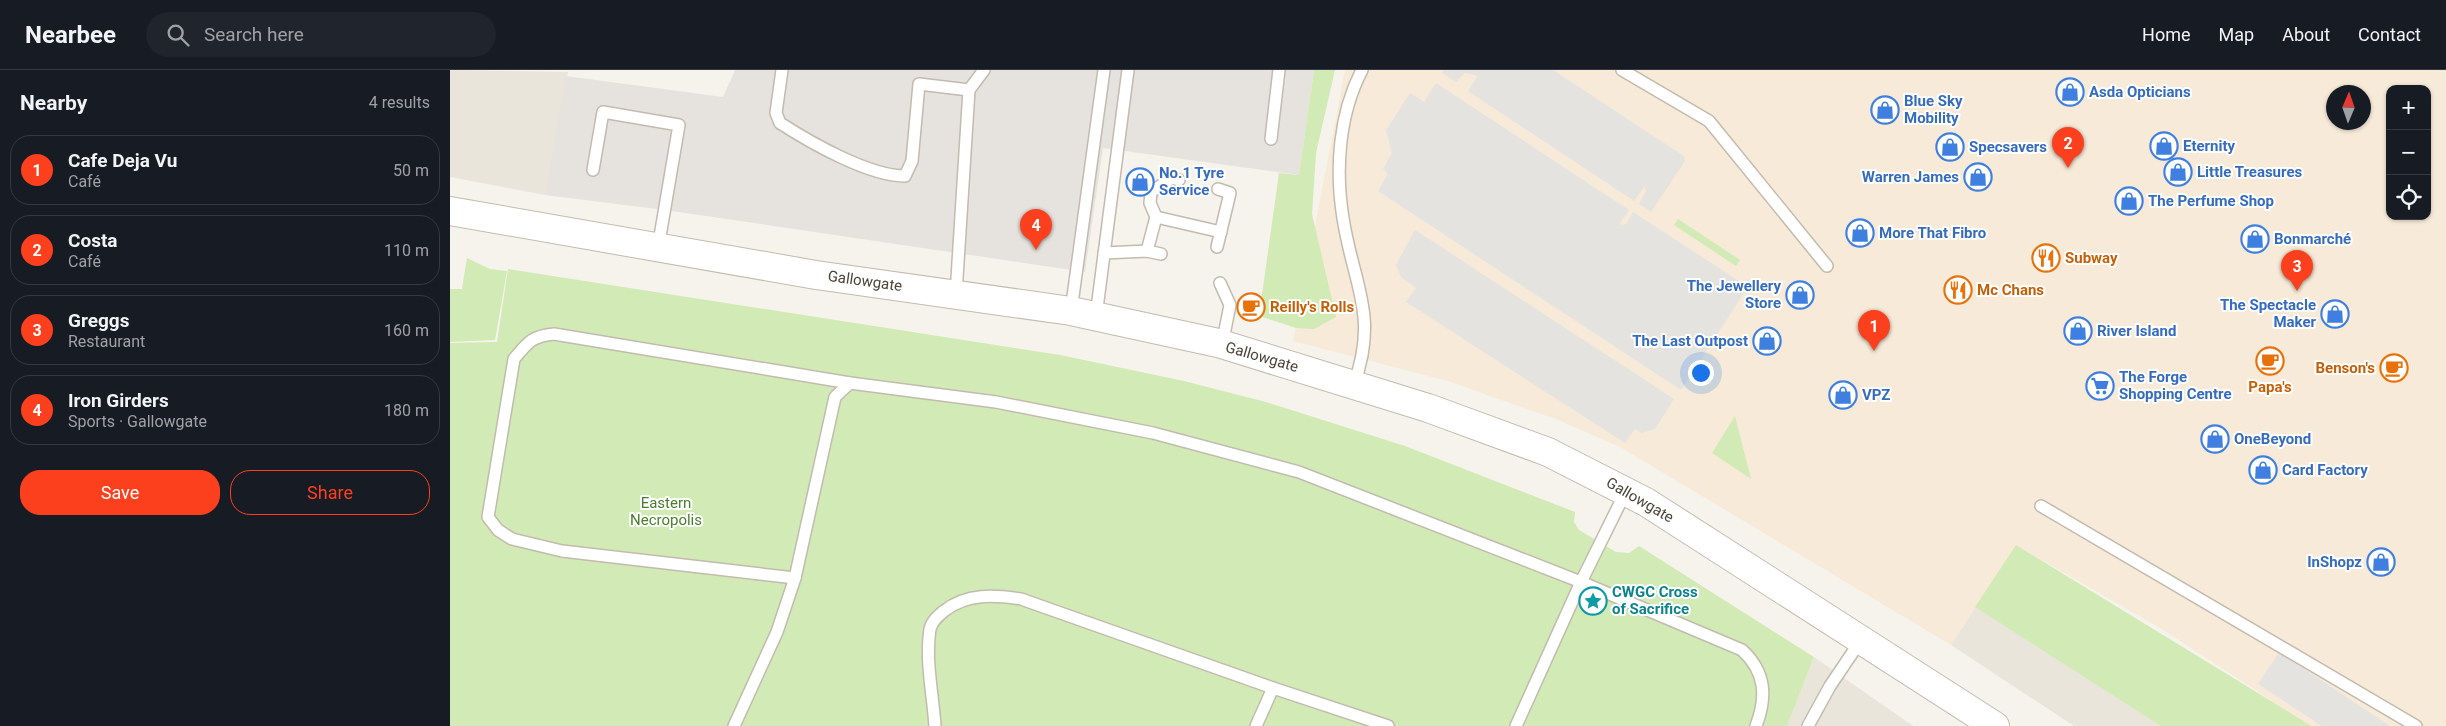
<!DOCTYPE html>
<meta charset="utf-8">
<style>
:root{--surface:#171b24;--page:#20242c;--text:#f1f3f6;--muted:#9ea1a6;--line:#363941;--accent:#fc3f1d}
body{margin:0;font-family:Roboto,sans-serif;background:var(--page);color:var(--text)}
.controls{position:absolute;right:15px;top:15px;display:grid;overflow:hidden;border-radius:10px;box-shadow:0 1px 4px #0004}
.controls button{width:45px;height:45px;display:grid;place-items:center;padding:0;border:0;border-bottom:1px solid var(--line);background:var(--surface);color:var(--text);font:25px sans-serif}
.compass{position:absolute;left:1876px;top:15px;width:45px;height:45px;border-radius:50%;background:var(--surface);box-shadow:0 1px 4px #0004;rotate:2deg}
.you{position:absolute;left:1250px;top:302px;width:18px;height:18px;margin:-12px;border:4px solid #fff;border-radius:50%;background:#1a73e8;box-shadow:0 0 0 8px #1a73e833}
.badge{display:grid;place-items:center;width:32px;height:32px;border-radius:50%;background:var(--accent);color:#fff;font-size:16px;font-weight:700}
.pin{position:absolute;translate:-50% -41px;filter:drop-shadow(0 1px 2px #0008)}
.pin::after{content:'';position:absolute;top:26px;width:18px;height:15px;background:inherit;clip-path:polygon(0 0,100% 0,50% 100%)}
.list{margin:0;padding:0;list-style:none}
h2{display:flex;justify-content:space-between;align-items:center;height:65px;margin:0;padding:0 20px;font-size:21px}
h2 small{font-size:16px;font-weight:400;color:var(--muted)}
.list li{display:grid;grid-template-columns:32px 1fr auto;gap:15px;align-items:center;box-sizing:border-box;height:70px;margin:0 10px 10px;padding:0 10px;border:1px solid var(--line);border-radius:20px}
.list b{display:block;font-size:19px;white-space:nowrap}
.list p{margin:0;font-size:16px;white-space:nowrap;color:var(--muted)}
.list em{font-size:16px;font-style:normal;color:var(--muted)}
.actions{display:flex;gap:10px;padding:15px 20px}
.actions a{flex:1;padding:11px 0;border:1px solid var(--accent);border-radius:20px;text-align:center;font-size:18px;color:var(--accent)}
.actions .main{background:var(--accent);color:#fff}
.icon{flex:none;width:28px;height:28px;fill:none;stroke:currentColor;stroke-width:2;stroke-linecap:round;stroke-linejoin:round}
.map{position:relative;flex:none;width:1996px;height:656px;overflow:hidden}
header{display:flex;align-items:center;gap:30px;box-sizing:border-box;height:70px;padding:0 25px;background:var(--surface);border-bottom:1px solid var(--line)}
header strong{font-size:24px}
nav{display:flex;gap:28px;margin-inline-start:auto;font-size:18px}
.search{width:350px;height:45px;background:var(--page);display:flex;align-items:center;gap:12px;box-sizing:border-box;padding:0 18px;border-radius:28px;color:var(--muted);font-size:19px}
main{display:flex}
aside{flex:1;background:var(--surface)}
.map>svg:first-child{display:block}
.residential{fill:#eae5da}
.commercial{fill:#f7ead8;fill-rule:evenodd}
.industrial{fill:#e6e2dd}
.green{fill:#d2eab5}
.parking{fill:#e5e3e0}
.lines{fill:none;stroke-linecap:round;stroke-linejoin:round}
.service-casing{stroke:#c2bbae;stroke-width:14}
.tertiary-casing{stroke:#c2bbae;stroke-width:30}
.service{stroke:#fff;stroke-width:11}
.tertiary{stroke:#fff;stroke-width:28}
.labels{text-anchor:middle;stroke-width:4;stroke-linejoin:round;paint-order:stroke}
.shop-label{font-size:15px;font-weight:bold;fill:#366cbe;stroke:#fff;text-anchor:start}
.food-label{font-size:15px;font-weight:bold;fill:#c56008;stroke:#fff;text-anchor:start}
.street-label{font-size:15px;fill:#4b4439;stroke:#fff}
.park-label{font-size:15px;fill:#4a7f2a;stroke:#fff}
.culture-label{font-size:15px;font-weight:bold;fill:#0d838f;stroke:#fff;text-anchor:start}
</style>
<header>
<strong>Nearbee</strong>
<div class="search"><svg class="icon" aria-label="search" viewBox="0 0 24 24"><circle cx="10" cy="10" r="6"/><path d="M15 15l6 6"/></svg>Search here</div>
<nav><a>Home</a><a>Map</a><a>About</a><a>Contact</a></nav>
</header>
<main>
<aside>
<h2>Nearby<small>4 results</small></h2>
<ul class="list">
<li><span class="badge">1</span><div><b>Cafe Deja Vu</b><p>Café</p></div><em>50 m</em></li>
<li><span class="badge">2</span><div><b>Costa</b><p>Café</p></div><em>110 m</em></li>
<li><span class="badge">3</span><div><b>Greggs</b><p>Restaurant</p></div><em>160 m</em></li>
<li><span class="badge">4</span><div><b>Iron Girders</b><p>Sports · Gallowgate</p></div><em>180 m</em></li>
</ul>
<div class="actions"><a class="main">Save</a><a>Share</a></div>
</aside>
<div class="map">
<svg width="1996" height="656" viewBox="0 0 1996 656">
<rect width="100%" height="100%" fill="#f6f3ec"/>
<!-- residential -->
<g class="residential">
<path d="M 0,0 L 118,2 L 95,125 L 0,107 Z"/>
<path d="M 1566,475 L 1856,656 L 1624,656 L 1501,575 Z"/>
<path d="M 1364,587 L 1463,656 L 1337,656 Z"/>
</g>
<!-- commercial -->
<path class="commercial" d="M 895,0 L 1996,0 L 1996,656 L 1860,656 L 1715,561 L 1566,475 L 1501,575 L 1170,377 L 1108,350 L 998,311 L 843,271 ZM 1940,19 L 1977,19 L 1977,146 L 1940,146 ZM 1884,22 L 1914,22 L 1914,52 L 1884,52 Z"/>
<!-- industrial -->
<path class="industrial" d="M 285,0 L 864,0 L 849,105 L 653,78 L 635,202 L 215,140 L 95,125 L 116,6 L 273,27 Z"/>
<!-- green -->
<g class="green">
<path d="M 864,0 L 885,0 L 866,83 L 862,144 L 886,247 L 864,259 L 846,258 L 809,246 L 829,103 L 849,105 Z"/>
<path d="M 1228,149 L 1290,190 L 1286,196 L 1224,155 Z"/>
<path d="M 17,188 L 40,199 L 57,201 L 45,270 L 0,272 L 0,219 L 12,219 Z"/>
<path d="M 58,199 L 610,285 L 734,311 L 816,332 L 955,376 L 1125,442 L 1124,452 L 1129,460 L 1166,482 L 1179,483 L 1189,476 L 1364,587 L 1337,656 L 0,656 L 0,273 L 47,272 Z"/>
<path d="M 1285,346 L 1301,409 L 1262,383 Z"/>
<path d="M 1566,475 L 1834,639 L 1861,656 L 1711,656 L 1525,537 Z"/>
</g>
<!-- parking -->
<g class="parking">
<path d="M 994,0 L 1103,0 L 1234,86 L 1235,91 L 1201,142 L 1189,134 L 1196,122 L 1195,116 L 1184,131 L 1018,21 L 1027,7 L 1025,5 L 1015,3 L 1006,12 L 992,3 Z"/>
<path d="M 986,13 L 1179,140 L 1169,155 L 1176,154 L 1183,142 L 1298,217 L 1231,320 L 928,121 L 938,104 L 933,99 L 942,83 L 936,60 L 960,23 L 974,32 Z"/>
<path d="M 965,160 L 1224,329 L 1205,359 L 1192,363 L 1185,359 L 1175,373 L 956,232 L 966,218 L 951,207 L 946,195 Z"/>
<path d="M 1829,582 L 1940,656 L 1872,656 L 1808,614 Z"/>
</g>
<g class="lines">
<!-- service casing -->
<g class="service-casing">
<g id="service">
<path d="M 332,0 L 326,43 L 330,53 C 361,73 419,106 455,106 L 462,91 L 469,14 L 519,20"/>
<path d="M 1172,0 L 1259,51 L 1377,196"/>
<path d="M 821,69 L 829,0"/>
<path d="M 143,100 L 153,42 L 229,55 L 208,178"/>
<path d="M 706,147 L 771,162"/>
<path d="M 767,177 L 780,123 L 768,119"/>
<path d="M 697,181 L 706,147 L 700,133 L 701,122 L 722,108 L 729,110"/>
<path d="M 654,183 L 697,181 L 711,184"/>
<path d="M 770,213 L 780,235 L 772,275"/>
<path d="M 506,224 L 519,20 L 534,0"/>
<path d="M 621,241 L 654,0"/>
<path d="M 646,246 L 678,0"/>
<path d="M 904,314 C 929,245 903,214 893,148 C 885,99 889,44 912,0"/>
<path d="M 1591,436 L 1966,656"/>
<path d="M 345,508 L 112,481 L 62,469 L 48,460 L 38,447 L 64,289 C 78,272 82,266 104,264 L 400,313"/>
<path d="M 284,656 L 327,562 L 345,508 L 385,327 L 400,313 L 546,332 L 703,363 L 849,402 L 1131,512 L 1292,580 C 1316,602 1317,627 1306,656"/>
<path d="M 485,656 C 483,625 475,590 480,559 C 482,551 488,546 494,541 C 517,523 544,525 571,529 L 823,618 L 938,656"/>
<path d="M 806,656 L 823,618"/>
<path d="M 1066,656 L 1131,512 L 1176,421"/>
<path d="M 1358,656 L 1380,616 L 1411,570"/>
</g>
</g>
<!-- tertiary casing -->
<g class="tertiary-casing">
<path id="tertiary" d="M 0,141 L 366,205 L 621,241 L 768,273 L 978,338 L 1098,382 L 1196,432 L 1545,656"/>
</g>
<!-- service -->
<use href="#service" class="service"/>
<!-- tertiary -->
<use href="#tertiary" class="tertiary"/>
</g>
<!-- icons -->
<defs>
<g id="shop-ring" transform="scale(1.4375)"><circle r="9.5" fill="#fff" stroke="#3f7fe0" stroke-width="1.5"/><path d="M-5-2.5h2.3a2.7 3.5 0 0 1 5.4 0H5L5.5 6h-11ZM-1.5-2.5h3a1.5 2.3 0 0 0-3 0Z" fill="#3f7fe0"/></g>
<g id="restaurant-ring" transform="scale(1.4375)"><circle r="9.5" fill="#fff" stroke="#e8710a" stroke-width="1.5"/><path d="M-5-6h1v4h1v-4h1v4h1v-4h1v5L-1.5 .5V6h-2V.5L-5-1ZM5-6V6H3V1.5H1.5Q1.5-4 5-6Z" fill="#e8710a"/></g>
<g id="cafe-ring" transform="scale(1.4375)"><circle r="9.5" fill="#fff" stroke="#e8710a" stroke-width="1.5"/><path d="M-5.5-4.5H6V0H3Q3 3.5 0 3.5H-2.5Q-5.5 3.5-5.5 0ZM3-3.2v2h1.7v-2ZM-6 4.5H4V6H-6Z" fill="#e8710a"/></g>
<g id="supermarket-ring" transform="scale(1.4375)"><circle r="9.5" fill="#fff" stroke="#3f7fe0" stroke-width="1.5"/><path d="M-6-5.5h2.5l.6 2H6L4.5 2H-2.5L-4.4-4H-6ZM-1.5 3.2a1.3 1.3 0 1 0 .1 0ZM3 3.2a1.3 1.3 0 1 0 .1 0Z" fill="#3f7fe0"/></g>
<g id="sight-ring" transform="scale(1.4375)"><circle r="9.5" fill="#fff" stroke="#0f9aa8" stroke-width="1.5"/><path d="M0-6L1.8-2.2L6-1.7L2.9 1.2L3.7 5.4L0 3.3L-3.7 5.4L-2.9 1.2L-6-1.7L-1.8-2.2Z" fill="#0f9aa8"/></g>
</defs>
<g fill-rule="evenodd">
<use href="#shop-ring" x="1620" y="22"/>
<use href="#shop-ring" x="1435" y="40"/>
<use href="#shop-ring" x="1714" y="76"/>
<use href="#shop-ring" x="1500" y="77"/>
<use href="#shop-ring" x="1728" y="102"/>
<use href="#shop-ring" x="1528" y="107"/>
<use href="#shop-ring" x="690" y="112"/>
<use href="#shop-ring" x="1679" y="131"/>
<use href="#shop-ring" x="1410" y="163"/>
<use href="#shop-ring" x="1805" y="169"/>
<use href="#restaurant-ring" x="1596" y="188"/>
<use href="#restaurant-ring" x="1508" y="220"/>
<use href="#shop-ring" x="1350" y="225"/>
<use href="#cafe-ring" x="801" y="237"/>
<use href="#shop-ring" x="1885" y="244"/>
<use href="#shop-ring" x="1628" y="261"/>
<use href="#shop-ring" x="1317" y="271"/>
<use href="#cafe-ring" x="1820" y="291"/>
<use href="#cafe-ring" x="1944" y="298"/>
<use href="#supermarket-ring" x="1650" y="316"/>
<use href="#shop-ring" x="1393" y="325"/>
<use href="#shop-ring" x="1765" y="369"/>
<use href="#shop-ring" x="1813" y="400"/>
<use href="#shop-ring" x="1931" y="492"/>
<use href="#sight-ring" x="1143" y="531"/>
</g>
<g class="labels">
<!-- shop labels -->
<g class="shop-label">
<text x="1639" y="27">Asda Opticians</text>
<text x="1454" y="36">Blue Sky<tspan x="1454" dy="17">Mobility</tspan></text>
<text x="1733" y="81">Eternity</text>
<text x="1519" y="82">Specsavers</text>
<text x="1747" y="107">Little Treasures</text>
<text x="709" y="108">No.1 Tyre<tspan x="709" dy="17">Service</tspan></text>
<text x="1509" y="112" text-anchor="end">Warren James</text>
<text x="1698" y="136">The Perfume Shop</text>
<text x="1429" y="168">More That Fibro</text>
<text x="1824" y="174">Bonmarché</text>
<text x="1331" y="221" text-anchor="end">The Jewellery<tspan x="1331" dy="17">Store</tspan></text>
<text x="1866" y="240" text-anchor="end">The Spectacle<tspan x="1866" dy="17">Maker</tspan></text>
<text x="1647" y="266">River Island</text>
<text x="1298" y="276" text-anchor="end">The Last Outpost</text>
<text x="1669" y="312">The Forge<tspan x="1669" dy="17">Shopping Centre</tspan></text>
<text x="1412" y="330">VPZ</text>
<text x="1784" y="374">OneBeyond</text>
<text x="1832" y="405">Card Factory</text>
<text x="1912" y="497" text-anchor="end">InShopz</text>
</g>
<!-- food labels -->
<g class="food-label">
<text x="1615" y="193">Subway</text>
<text x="1527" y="225">Mc Chans</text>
<text x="820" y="242">Reilly's Rolls</text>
<text x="1925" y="303" text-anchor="end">Benson's</text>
<text x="1820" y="322" text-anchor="middle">Papa's</text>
</g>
<!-- street labels -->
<g class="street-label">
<text transform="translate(415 211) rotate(8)" y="5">Gallowgate</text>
<text transform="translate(812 287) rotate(16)" y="5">Gallowgate</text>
<text transform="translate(1190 430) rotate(30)" y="5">Gallowgate</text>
</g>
<!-- park labels -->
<g class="park-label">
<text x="216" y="438">Eastern<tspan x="216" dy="17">Necropolis</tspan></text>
</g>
<!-- culture labels -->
<g class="culture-label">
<text x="1162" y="527">CWGC Cross<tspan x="1162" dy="17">of Sacrifice</tspan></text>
</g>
</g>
</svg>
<div class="controls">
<button>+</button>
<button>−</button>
<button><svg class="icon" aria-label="locate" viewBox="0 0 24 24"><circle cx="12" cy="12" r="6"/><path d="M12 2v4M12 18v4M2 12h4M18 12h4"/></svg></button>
</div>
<svg class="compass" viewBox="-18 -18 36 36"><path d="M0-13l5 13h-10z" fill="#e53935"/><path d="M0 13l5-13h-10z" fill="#9ea1a6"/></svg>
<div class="you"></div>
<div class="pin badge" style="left:1424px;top:281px">1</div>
<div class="pin badge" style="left:1618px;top:98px">2</div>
<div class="pin badge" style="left:1847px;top:221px">3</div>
<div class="pin badge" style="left:586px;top:180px">4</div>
</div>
</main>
